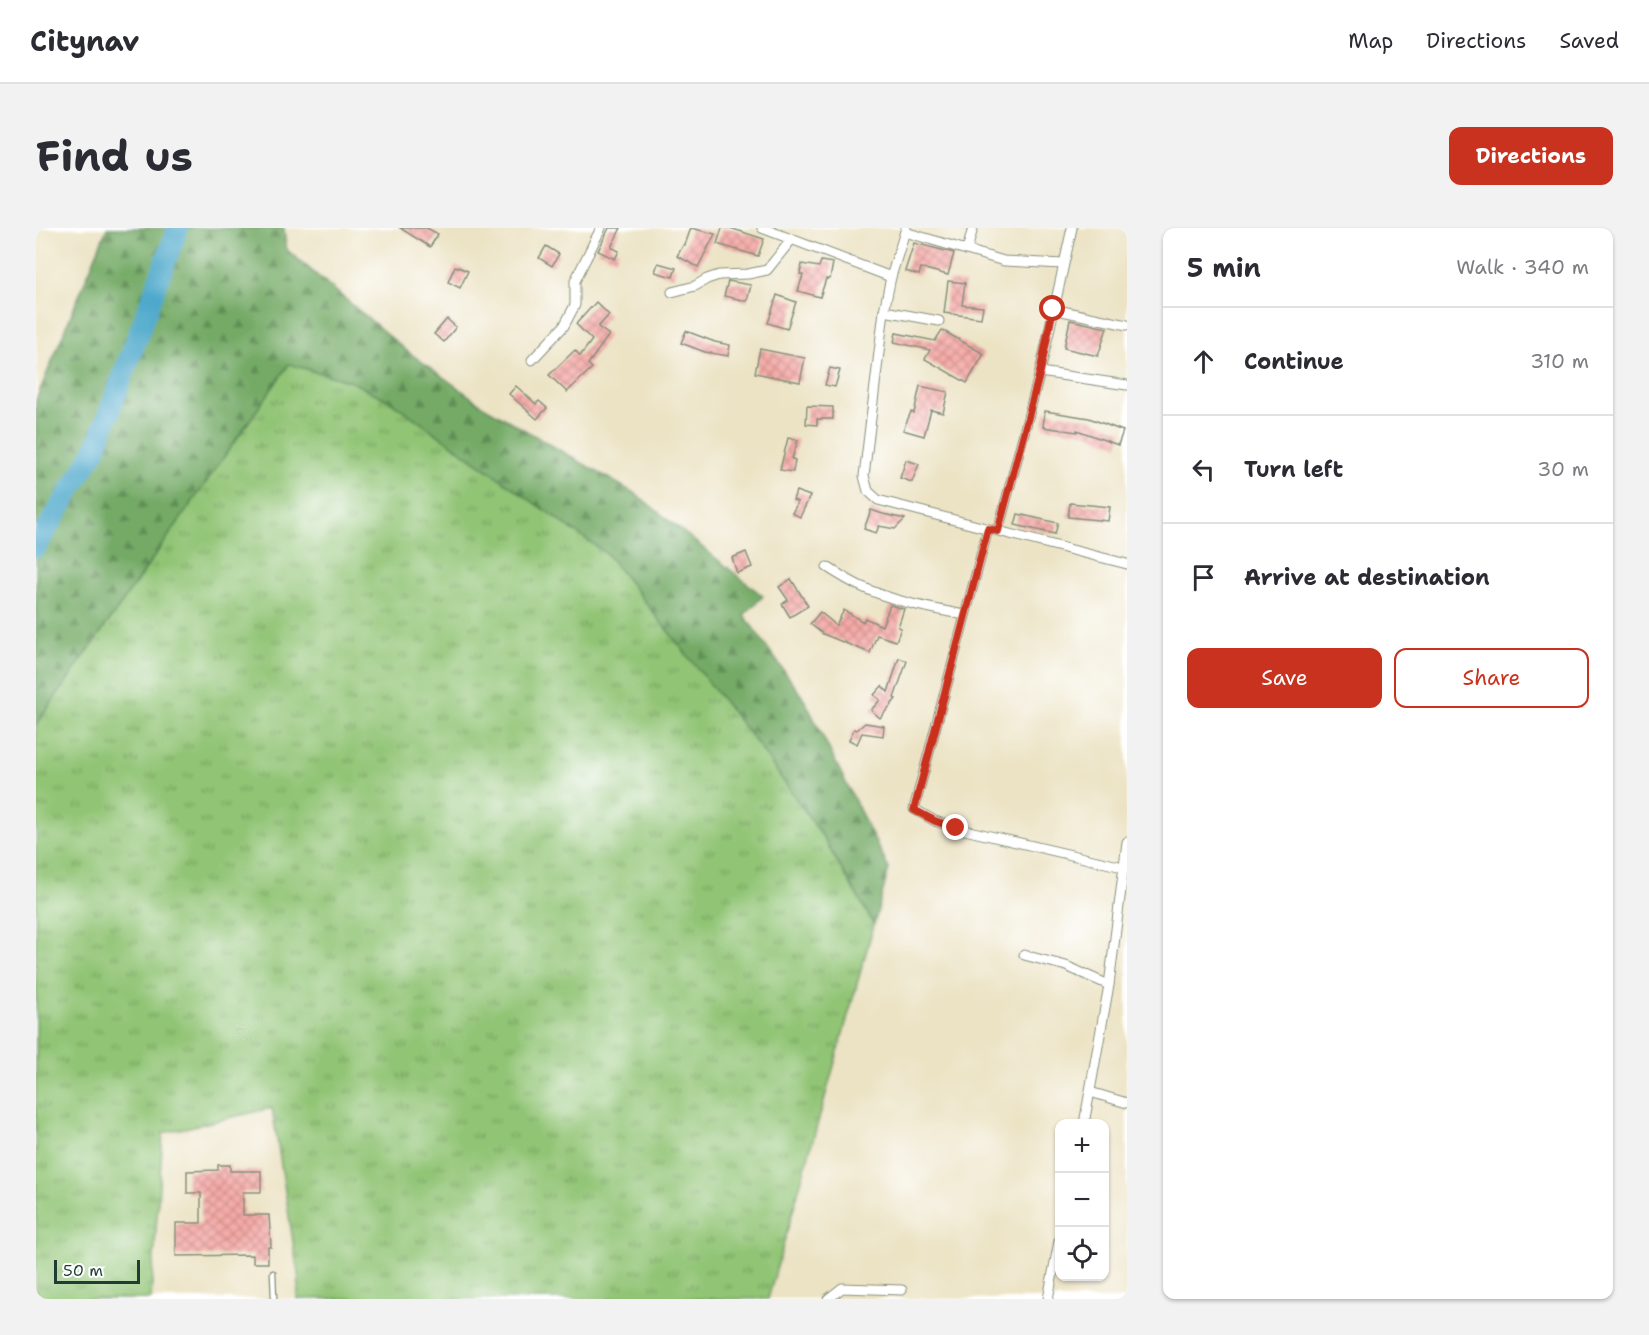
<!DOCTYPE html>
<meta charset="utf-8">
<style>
:root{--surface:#fff;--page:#f2f2f3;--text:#2b2b33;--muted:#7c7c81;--line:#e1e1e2;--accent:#c8321e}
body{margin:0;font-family:"Shantell Sans",sans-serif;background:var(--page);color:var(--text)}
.controls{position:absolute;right:18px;bottom:18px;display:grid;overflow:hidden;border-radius:12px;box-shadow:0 2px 4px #0004}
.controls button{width:54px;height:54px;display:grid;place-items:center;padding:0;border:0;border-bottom:2px solid var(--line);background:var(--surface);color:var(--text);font:30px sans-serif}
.scale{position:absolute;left:18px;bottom:15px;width:86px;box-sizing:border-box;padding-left:6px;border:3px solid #1f3d34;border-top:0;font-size:16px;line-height:21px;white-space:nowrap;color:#1f3d34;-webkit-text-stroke:4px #fff;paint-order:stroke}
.stop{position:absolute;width:18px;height:18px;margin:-14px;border:4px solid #c8321e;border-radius:50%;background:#fff}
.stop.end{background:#c8321e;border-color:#fff;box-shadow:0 2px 6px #0008}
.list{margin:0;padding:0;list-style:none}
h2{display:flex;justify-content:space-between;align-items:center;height:78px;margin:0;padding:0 24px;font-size:26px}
h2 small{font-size:20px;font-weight:400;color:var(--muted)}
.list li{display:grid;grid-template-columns:39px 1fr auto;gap:18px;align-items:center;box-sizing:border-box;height:108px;padding:0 24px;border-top:2px solid var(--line)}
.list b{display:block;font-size:22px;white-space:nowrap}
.list em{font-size:20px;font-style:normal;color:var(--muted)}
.actions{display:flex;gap:12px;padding:18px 24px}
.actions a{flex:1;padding:14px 0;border:2px solid var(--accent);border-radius:12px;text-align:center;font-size:21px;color:var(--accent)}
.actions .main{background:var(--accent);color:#fff}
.icon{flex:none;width:33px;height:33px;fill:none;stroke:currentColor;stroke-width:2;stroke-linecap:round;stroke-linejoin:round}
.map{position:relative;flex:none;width:1091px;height:1071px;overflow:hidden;border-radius:12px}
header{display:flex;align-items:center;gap:36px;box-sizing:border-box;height:84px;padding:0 30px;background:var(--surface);border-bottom:2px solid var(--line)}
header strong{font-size:28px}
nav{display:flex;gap:33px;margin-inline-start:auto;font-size:21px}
.intro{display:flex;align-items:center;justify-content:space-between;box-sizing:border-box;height:144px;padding:0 36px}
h1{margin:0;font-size:42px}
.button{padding:15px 27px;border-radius:12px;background:var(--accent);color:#fff;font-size:21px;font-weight:700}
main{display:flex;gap:36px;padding:0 36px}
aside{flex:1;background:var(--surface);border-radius:12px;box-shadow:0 2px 4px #0004}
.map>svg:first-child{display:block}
.grass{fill:url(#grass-tufts);stroke:#588054;stroke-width:1.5}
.forest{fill:url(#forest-firs);stroke:#4a744d;stroke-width:1.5}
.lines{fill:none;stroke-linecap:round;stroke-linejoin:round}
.river{stroke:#4da8cb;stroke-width:21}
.building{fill:url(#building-cross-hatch)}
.lane-casing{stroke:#86907c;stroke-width:7}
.street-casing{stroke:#86907c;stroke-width:11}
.lane{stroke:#fff;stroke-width:4.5}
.street{stroke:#fff;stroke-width:9}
.route{stroke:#c8321e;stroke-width:8}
</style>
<header>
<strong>Citynav</strong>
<nav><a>Map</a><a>Directions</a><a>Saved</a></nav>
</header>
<div class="intro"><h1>Find us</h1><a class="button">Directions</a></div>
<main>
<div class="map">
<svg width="1091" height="1071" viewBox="0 0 1091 1071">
<defs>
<pattern id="grass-tufts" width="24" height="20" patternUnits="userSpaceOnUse" patternTransform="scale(1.5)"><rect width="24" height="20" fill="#91c474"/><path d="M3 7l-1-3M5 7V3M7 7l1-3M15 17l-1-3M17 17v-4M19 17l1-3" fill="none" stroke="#76a060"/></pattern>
<pattern id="forest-firs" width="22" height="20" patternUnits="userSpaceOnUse" patternTransform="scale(1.5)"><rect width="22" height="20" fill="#74aa66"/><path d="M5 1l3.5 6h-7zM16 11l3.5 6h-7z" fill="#5f8c55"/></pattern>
<pattern id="building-cross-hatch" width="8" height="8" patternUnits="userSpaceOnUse" patternTransform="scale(1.5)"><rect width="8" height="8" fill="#f6aaa7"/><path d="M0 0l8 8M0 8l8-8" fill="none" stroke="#c78c89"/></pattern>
</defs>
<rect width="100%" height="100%" fill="#fff"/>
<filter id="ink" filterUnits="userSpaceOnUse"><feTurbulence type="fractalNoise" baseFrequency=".0167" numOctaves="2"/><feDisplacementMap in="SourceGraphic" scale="12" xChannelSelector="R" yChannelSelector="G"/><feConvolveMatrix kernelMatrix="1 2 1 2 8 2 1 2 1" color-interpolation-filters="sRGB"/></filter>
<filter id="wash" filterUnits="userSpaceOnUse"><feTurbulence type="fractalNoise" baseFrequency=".008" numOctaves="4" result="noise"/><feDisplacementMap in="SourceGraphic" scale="24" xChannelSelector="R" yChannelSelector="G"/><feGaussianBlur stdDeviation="1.35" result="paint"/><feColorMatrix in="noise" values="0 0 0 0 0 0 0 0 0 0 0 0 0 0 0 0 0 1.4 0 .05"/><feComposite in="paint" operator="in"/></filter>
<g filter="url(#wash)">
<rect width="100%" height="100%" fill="#ece3c4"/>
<!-- grass -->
<path class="grass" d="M 253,136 L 316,154 L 354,173 L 571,326 L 720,514 L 785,606 L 838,696 L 732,1071 L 261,1071 L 263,1052 L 236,880 L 127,905 L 115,1071 L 0,1071 L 0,497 Z"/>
<!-- forest -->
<path class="forest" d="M 71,0 L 248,0 L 250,21 L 371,123 L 449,179 L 600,266 L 727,368 L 708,387 L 768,471 L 853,641 L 838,696 L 785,606 L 720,514 L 571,326 L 354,173 L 316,154 L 253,136 L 0,497 L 0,172 Z"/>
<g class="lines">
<!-- river -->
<path class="river" d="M 0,319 L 59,222 L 142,0"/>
</g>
<g id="blocks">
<!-- building -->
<g class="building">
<path d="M 364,0 L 391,0 L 402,6 L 394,19 Z"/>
<path d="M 573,0 L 585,0 L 575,19 L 583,23 L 579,31 L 562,23 Z"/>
<path d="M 655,0 L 679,6 L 662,39 L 641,28 L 648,16 L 649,17 Z"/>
<path d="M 686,0 L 694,0 L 728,11 L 722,28 L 681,16 Z"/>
<path d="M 878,15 L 918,25 L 912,47 L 885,40 L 883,47 L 869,43 Z"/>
<path d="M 510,18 L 523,26 L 516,38 L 503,30 Z"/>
<path d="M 785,33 L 797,35 L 794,51 L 790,51 L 784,69 L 762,63 L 767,47 L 764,46 L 766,36 L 783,39 Z"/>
<path d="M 622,35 L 640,40 L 637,49 L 619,44 Z"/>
<path d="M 419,38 L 432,43 L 424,60 L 412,54 Z"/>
<path d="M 692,53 L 715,57 L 711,73 L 688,68 Z"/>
<path d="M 912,53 L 929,55 L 926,77 L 947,79 L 945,90 L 908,85 Z"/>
<path d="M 741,67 L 760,74 L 751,101 L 732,95 Z"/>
<path d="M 560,74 L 573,87 L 562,99 L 573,107 L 552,136 L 556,140 L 531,164 L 513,147 L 539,122 L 544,128 L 556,112 L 540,96 Z"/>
<path d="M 411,91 L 420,99 L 408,114 L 398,106 Z"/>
<path d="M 1034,92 L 1071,100 L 1062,128 L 1028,120 Z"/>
<path d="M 906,102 L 948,126 L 931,155 L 889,131 L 894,122 L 858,114 L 860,105 L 899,113 Z"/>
<path d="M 650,103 L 679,114 L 694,117 L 692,128 L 669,124 L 645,115 Z"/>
<path d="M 724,121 L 769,130 L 764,154 L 719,145 Z"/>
<path d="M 794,140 L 804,142 L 799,159 L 789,157 Z"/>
<path d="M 480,158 L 500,176 L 503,173 L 511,180 L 501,191 L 473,166 Z"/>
<path d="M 884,158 L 912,164 L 907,185 L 895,182 L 888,208 L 867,202 L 875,184 L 878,185 Z"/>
<path d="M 771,178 L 797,179 L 797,191 L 781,191 L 781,197 L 770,196 Z"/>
<path d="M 1009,183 L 1053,190 L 1087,203 L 1082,217 L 1041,202 L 1041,204 L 1007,199 Z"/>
<path d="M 752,210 L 762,212 L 756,231 L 759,232 L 757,244 L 744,242 Z"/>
<path d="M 870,232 L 883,236 L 876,254 L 864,250 Z"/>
<path d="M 760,263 L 774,268 L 764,289 L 756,285 L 762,274 L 757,272 Z"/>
<path d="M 1034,275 L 1074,279 L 1072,293 L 1032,289 Z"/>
<path d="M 835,282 L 847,286 L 869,291 L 859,301 L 843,298 L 840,305 L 828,301 Z"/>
<path d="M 982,286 L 1022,295 L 1019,306 L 979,297 Z"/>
<path d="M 710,324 L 716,339 L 701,345 L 696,330 Z"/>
<path d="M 755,351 L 772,378 L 754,389 L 746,376 L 752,372 L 743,359 Z"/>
<path d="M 854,377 L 868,381 L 862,399 L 865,400 L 860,413 L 841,407 L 834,425 L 787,406 L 774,396 L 784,384 L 800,397 L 808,382 L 827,394 L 829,390 L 846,398 Z"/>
<path d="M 863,430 L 871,433 L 858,470 L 860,471 L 844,490 L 835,482 L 844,472 L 838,467 L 846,458 L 852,464 Z"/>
<path d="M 829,495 L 848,498 L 847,508 L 826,505 L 821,516 L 813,512 L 818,501 L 821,502 Z"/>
<path d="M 182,937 L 194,937 L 194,943 L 225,943 L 225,964 L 207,964 L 207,987 L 233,987 L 235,1019 L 232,1019 L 232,1035 L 217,1035 L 217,1027 L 140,1028 L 140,995 L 165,995 L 165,965 L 151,965 L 151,943 L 182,942 Z"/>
</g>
</g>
</g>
<g filter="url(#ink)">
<use href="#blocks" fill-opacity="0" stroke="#86907c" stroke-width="1.5"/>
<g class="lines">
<!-- lane casing -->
<g class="lane-casing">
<path id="lane" d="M 237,1045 L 238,1071"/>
</g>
<!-- street casing -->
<g class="street-casing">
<g id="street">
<path d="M 726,0 L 855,49"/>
<path d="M 870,0 L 855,49 L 848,83 L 828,248 L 832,263 L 842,272 L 957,302"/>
<path d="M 1036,0 L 1004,144 L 962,303 L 1091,336"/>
<path d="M 869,4 L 968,33 L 1027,36"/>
<path d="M 931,22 L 937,0"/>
<path d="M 636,64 L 659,58 L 671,51 L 683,47 L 712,46 L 731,42 L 756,11"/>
<path d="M 1017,81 L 1091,97"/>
<path d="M 848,83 L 903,93"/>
<path d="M 496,132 L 528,98 L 539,77 L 539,53 L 565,0"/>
<path d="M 1004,144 L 1091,157"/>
<path d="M 952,301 L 878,581 L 899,593 L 920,600 L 1091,640"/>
<path d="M 791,339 C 802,346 813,353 824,358 C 858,374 894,380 929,387"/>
<path d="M 988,727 L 1030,738 L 1073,757"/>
<path d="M 1054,864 L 1091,875"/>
<path d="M 1048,896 L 1073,757 L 1091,614"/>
<path d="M 792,1071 L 806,1060 L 866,1062"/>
<path d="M 1012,1071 L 1023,1013"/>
</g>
</g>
<!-- lane -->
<use href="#lane" class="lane"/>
<!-- street -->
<use href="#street" class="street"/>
</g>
</g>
<g class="lines" filter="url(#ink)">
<!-- route -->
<path class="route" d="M 920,600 L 899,593 L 878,582 L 952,301 L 962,303 L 1004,144 L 1017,81"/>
</g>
</svg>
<div class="controls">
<button>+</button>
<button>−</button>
<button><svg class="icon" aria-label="locate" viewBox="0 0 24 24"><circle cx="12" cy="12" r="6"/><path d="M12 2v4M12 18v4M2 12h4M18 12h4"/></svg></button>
</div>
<div class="scale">50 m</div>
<div class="stop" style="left:1017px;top:81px"></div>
<div class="stop end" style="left:920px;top:600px"></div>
</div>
<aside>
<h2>5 min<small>Walk · 340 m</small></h2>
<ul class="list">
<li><svg class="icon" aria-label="ahead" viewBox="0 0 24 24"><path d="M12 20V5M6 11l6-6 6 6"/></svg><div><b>Continue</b></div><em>310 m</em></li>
<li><svg class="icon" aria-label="left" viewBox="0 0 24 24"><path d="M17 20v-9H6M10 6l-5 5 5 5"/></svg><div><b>Turn left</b></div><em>30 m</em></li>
<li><svg class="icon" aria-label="arrive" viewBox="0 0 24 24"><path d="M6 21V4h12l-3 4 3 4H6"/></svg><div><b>Arrive at destination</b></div></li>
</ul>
<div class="actions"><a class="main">Save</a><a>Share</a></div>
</aside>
</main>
